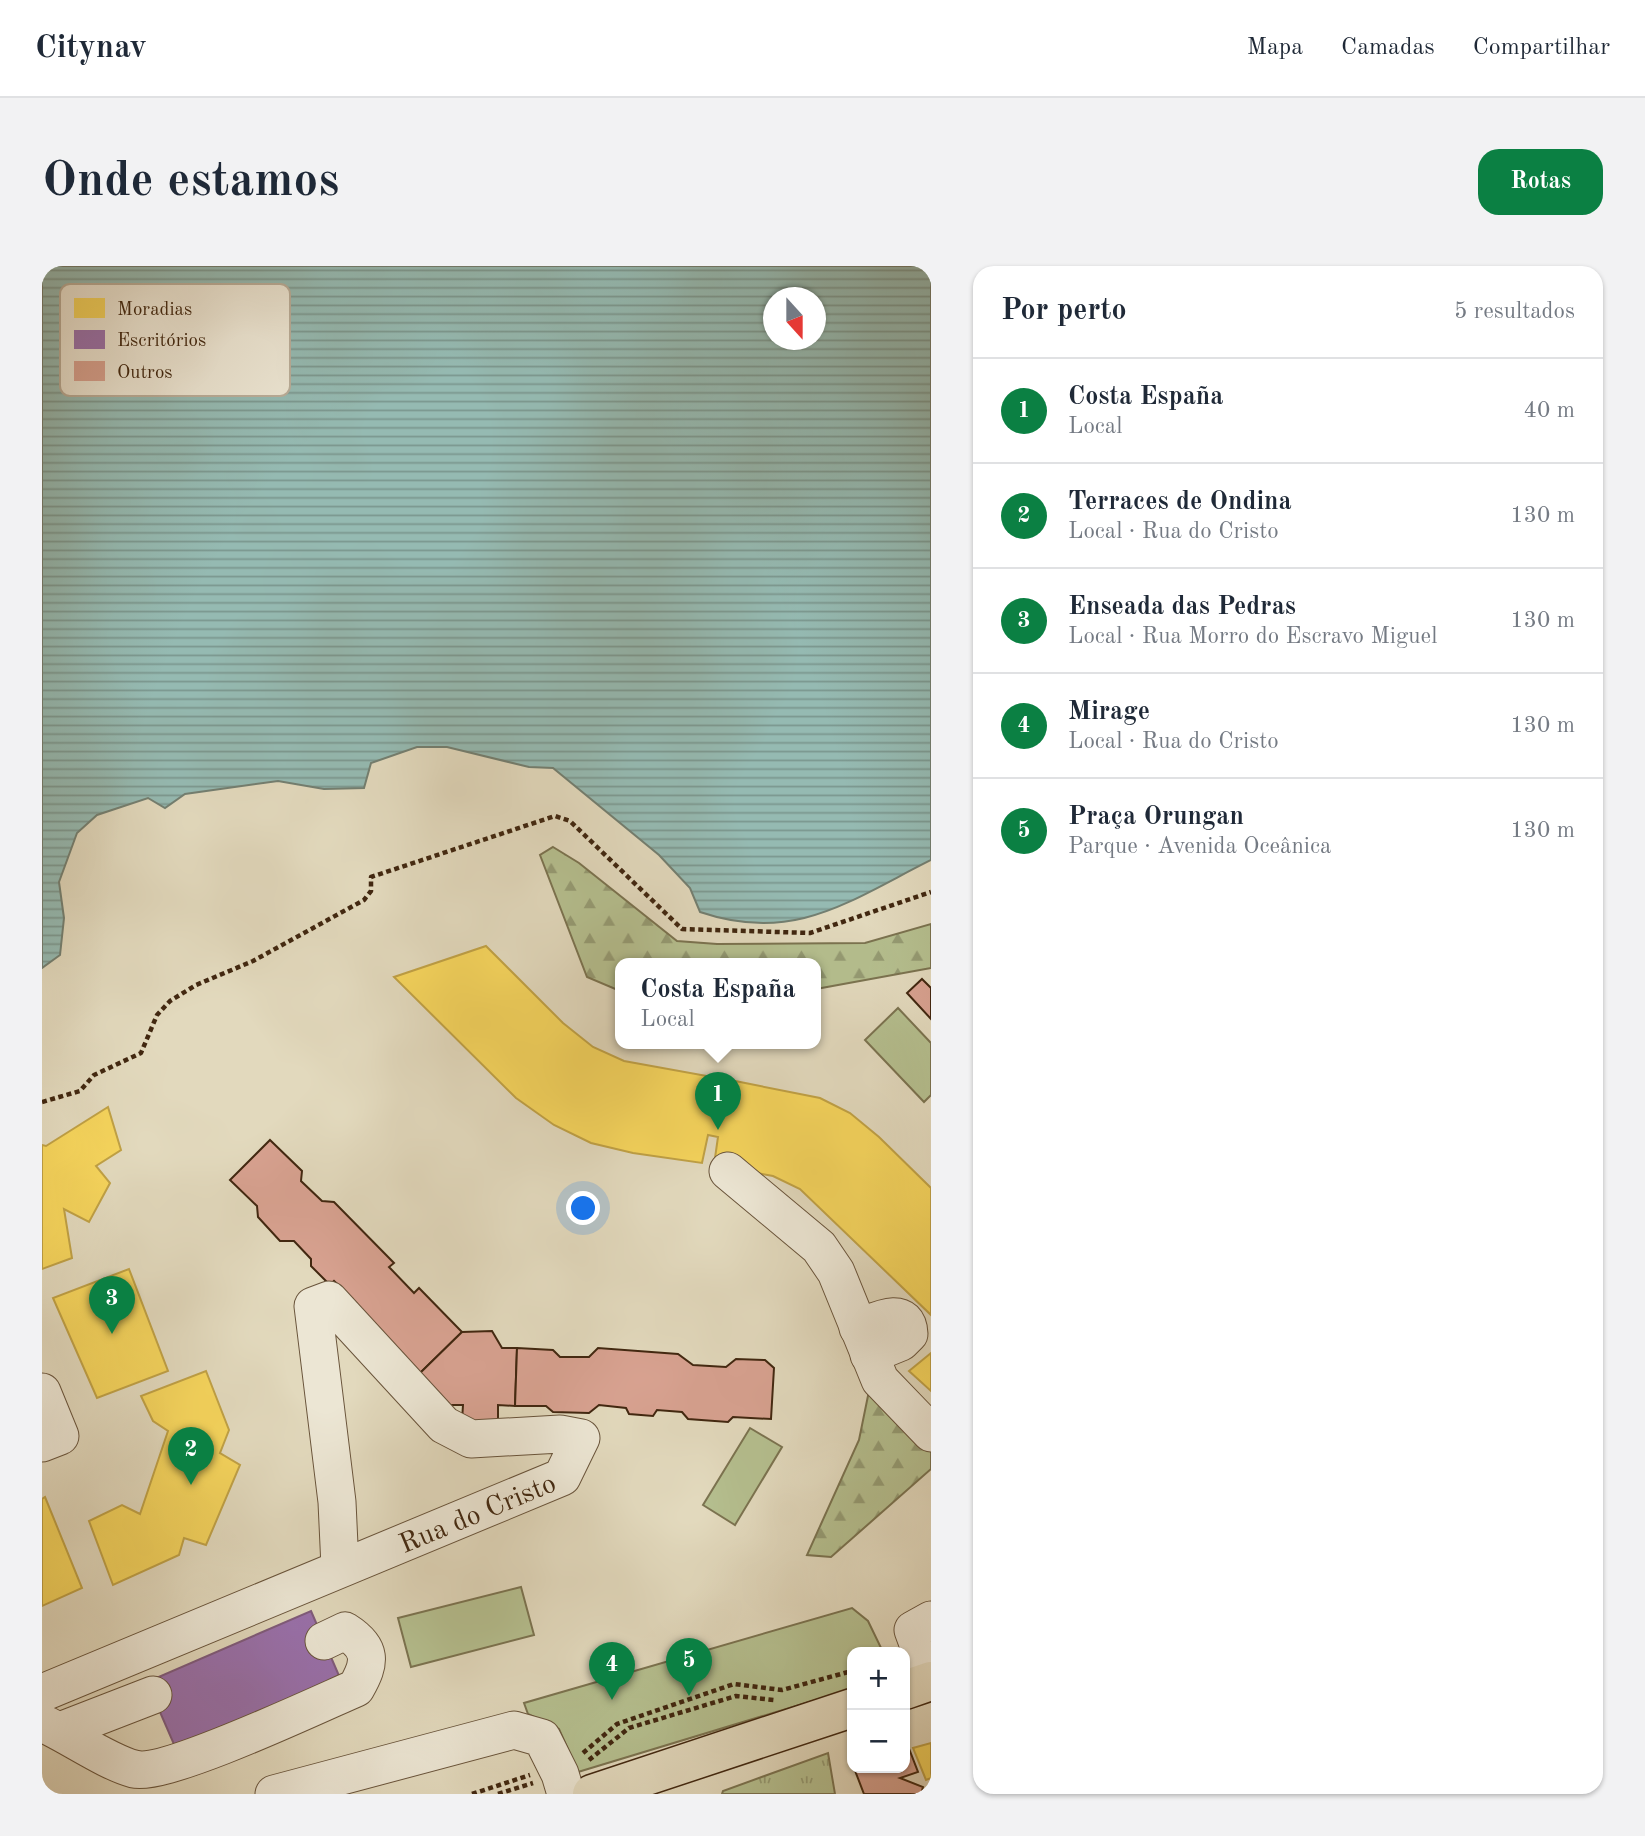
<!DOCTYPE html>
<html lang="pt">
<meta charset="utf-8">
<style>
:root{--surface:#fff;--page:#f2f2f3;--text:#1f2937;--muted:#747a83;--line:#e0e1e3;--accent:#0b8043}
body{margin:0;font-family:"Old Standard TT",serif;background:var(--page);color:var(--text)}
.controls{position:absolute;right:21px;bottom:21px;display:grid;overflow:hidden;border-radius:14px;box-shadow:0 2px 5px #0004}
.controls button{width:63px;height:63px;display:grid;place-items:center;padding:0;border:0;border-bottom:2px solid var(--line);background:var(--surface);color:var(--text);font:35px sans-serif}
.compass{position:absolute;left:721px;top:21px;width:63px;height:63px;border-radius:50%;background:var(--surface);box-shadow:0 2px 5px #0004;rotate:159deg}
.you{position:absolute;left:542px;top:943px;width:24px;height:24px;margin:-18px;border:5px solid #fff;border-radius:50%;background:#1a73e8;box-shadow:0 0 0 10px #1a73e833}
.badge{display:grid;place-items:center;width:46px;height:46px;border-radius:50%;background:var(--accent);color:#fff;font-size:23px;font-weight:700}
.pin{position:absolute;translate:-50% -58px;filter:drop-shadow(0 2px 4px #0008)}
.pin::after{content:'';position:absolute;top:37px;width:24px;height:21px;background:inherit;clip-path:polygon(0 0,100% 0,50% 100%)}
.popup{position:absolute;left:573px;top:692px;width:206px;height:91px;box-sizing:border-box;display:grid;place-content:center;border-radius:14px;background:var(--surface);filter:drop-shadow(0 2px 5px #0005);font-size:23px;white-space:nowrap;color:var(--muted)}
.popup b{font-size:26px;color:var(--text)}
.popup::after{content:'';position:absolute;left:50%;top:100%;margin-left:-14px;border:14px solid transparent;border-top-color:var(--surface)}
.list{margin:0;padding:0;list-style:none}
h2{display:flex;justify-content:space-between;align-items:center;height:91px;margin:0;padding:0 28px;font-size:30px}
h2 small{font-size:23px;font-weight:400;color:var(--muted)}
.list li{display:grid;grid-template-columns:46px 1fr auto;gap:21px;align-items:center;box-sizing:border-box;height:105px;padding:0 28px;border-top:2px solid var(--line)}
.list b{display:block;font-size:26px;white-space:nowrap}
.list p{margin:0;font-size:23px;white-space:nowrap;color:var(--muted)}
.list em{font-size:23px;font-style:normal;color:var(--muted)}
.map{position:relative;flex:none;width:889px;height:1528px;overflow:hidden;border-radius:21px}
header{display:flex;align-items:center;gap:42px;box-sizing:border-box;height:98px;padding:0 35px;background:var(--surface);border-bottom:2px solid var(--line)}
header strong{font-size:33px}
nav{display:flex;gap:38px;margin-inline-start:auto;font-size:24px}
.intro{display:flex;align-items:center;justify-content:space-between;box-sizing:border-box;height:168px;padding:0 42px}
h1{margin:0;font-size:49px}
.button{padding:18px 32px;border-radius:21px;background:var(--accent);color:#fff;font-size:24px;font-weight:700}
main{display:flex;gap:42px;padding:0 42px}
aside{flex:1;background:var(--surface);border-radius:21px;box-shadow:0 2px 5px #0004}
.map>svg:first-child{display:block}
.grass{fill:url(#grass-tufts);stroke:#7b7350;stroke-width:2}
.forest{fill:url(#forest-firs);stroke:#7b7350;stroke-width:2}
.park{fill:#b5bf8f;stroke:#7b7350;stroke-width:2}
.water{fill:url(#water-rules);stroke:#737f71;stroke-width:2;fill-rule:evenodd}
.homes{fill:#f6d55c;stroke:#c0a145;stroke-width:2}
.offices{fill:#9970ab;stroke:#7f5a7c;stroke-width:2}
.building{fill:#d8a291;stroke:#412710;stroke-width:2}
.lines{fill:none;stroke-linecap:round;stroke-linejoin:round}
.minor-casing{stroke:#69543b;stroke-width:39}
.major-casing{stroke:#412710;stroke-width:41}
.path{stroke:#412710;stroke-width:4.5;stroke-dasharray:5 3.5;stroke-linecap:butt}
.minor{stroke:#ece6d4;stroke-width:37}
.major{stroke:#e2d9bd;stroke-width:38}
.labels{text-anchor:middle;stroke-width:7;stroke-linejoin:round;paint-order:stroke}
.street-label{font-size:28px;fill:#412710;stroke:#ece6d4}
.key{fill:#ece6d4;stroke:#b9ad99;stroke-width:2}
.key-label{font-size:19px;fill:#412710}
</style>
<header>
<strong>Citynav</strong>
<nav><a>Mapa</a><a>Camadas</a><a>Compartilhar</a></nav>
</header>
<div class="intro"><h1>Onde estamos</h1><a class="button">Rotas</a></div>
<main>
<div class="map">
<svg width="889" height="1528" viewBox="0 0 889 1528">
<defs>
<pattern id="grass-tufts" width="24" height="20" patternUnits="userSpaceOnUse" patternTransform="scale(1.75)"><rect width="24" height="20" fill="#b5bf8f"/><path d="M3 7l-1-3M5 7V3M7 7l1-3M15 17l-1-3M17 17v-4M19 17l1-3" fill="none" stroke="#959b73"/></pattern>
<pattern id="forest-firs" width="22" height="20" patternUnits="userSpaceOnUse" patternTransform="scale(1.75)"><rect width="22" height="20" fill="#b5bf8f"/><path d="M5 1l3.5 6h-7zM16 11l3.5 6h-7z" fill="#959b73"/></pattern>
<pattern id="water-rules" width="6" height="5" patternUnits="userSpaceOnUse" patternTransform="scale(1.75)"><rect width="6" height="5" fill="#95bab2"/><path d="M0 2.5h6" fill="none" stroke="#7b978f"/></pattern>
</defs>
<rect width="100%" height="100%" fill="#e2d9bd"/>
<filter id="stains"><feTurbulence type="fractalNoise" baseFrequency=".00286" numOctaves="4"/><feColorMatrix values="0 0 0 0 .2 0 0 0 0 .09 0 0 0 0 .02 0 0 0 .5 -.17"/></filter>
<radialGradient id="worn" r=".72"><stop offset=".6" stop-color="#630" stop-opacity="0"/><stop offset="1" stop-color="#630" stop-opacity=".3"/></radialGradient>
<!-- grass -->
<path class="grass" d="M 786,1487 L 793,1528 L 680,1528 L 681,1525 Z"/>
<!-- forest -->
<g class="forest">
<path d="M 511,581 L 537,597 L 635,675 L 675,678 L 823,677 L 889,658 L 889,702 L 774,723 L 774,698 L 578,698 L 578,725 L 545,711 L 498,589 Z"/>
<path d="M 828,1120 L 889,1175 L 889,1203 L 789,1291 L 765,1289 L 817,1174 Z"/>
</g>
<!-- park -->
<g class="park">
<path d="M 856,742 L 889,777 L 889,829 L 882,836 L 823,774 Z"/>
<path d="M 708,1162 L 740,1181 L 693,1259 L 661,1239 Z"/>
<path d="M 479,1321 L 492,1369 L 369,1401 L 356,1352 Z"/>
<path d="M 810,1342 L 826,1355 L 841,1386 L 810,1386 L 810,1423 L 536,1506 L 517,1463 L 486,1448 L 482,1437 Z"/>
</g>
<!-- water -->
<path class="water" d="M 0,0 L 889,0 L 889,594 C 807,635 752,678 658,646 L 648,622 L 617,589 L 511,502 L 487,501 L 405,481 L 375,481 L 329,497 L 322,522 L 282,523 L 236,515 L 143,528 L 123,542 L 106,532 L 55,549 L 35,567 L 17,616 L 22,652 L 18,689 L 0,702 ZM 732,32 L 774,32 L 774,74 L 732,74 Z"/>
<!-- homes -->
<g class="homes">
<path d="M 444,680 L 521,757 L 551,781 L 582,795 L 676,812 L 670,847 L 681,849 L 688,814 L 778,832 L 808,847 L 837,871 L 889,922 L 889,1049 L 758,923 L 731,910 L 672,899 L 676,871 L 666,869 L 660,897 L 591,887 L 549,877 L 512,859 L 474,832 L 352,711 Z"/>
<path d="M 66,841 L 79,884 L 54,900 L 68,917 L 47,956 L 22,943 L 30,992 L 0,1003 L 0,879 L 4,880 Z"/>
<path d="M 87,1003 L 126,1105 L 55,1132 L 11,1032 Z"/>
<path d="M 889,1087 L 889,1125 L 867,1105 Z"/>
<path d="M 164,1105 L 187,1164 L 178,1187 L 198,1199 L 164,1279 L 142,1272 L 137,1289 L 71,1319 L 47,1255 L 80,1239 L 98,1248 L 126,1165 L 111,1155 L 99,1130 Z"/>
<path d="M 3,1231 L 40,1322 L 0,1340 L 0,1233 Z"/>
<path d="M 889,1477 L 889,1512 L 884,1514 L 871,1482 Z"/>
</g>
<!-- offices -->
<path class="offices" d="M 269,1345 L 298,1412 L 134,1483 L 105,1416 Z"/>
<!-- building -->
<g class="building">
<path d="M 880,713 L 889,722 L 889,753 L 865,727 Z"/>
<path d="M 228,874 L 260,905 L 259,915 L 280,935 L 292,936 L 352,997 L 347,1001 L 372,1027 L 377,1022 L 420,1066 L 376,1109 L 309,1041 L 311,1033 L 292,1015 L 288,1019 L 269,1000 L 269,993 L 252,975 L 238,975 L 216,951 L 215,940 L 188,914 Z"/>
<path d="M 450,1065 L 460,1082 L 475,1082 L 473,1140 L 456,1139 L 456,1156 L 420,1155 L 421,1139 L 401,1139 L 376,1109 L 420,1066 Z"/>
<path d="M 475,1082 L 511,1084 L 518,1091 L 547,1091 L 556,1082 L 636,1088 L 651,1099 L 684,1101 L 694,1093 L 723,1094 L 732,1102 L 729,1153 L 691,1151 L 686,1156 L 646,1153 L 640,1146 L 615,1144 L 611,1150 L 587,1148 L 584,1142 L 557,1139 L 547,1147 L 511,1146 L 504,1140 L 473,1140 Z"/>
<path d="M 866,1480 L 876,1506 L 858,1512 L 881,1521 L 879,1528 L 822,1528 L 812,1502 L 863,1502 L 863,1481 Z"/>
</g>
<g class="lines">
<!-- minor casing -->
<g class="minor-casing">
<g id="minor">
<path d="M 686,905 L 777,981 L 794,1006 L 838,1114 L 889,1167"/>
<path d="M 816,1062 C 832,1056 866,1037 867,1068 L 859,1076 L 827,1089"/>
<path d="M 0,1126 L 18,1170 L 0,1177"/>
<path d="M 889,1354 L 871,1364 L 889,1413"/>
<path id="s1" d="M 0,1427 L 520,1211 L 539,1172 L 518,1168 L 429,1173 L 402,1159 L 287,1034 L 271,1040 L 295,1236 L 298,1301"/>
<path d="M 0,1457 C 27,1469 65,1496 92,1503 C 123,1511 277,1438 314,1422 C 329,1396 330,1382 303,1365 L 282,1375"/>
<path d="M 18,1465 L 111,1429"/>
<path d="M 232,1528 L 472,1464 L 500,1472 L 518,1508 L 524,1528"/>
</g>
</g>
<!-- major casing -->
<g class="major-casing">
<g id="major">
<path d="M 863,1424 L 889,1415"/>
<path d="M 550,1528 L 810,1442"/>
</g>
</g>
<!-- path -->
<g class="path">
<path d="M 0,836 L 38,825 L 52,809 L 99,787 L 115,749 L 128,735 L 154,719 L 211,695 L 322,634 L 329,625 L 329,611 L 513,550 L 528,555 L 640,663 L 768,667 L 889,626"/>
<path d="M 541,1487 L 575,1458 L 692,1418 L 740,1424 L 810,1405"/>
<path d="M 547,1494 L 587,1462 L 694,1430 L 732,1434"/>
<path d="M 430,1528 L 488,1509"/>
<path d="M 456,1528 L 491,1517"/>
</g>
<!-- minor -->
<use href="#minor" class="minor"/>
<!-- major -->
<use href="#major" class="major"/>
</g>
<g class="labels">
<!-- street labels -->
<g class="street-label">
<text dy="10" stroke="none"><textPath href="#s1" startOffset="471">Rua do Cristo</textPath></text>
</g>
</g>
<!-- legend -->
<rect x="18" y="18" width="230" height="112" rx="10" class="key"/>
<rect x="32" y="32" width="31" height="20" fill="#f6d55c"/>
<rect x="32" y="64" width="31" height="19" fill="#9970ab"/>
<rect x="32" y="95" width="31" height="20" fill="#d8a291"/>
<g class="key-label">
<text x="75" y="49">Moradias</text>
<text x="75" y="80">Escritórios</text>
<text x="75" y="112">Outros</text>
</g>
<rect width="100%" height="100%" filter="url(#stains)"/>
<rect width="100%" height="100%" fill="url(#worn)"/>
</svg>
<div class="controls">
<button>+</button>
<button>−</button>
</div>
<svg class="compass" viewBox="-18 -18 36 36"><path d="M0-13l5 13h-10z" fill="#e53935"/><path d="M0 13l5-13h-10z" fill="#747a83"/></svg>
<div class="you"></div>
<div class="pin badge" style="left:676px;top:864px">1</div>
<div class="popup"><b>Costa España</b>Local</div>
<div class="pin badge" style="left:149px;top:1219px">2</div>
<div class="pin badge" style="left:70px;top:1068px">3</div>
<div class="pin badge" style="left:570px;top:1434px">4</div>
<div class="pin badge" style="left:647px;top:1430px">5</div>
</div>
<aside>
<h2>Por perto<small>5 resultados</small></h2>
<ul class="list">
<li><span class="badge">1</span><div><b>Costa España</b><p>Local</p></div><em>40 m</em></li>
<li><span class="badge">2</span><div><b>Terraces de Ondina</b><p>Local · Rua do Cristo</p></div><em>130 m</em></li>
<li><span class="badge">3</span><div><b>Enseada das Pedras</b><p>Local · Rua Morro do Escravo Miguel</p></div><em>130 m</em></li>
<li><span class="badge">4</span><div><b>Mirage</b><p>Local · Rua do Cristo</p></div><em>130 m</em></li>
<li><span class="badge">5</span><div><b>Praça Orungan</b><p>Parque · Avenida Oceânica</p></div><em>130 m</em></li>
</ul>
</aside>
</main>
